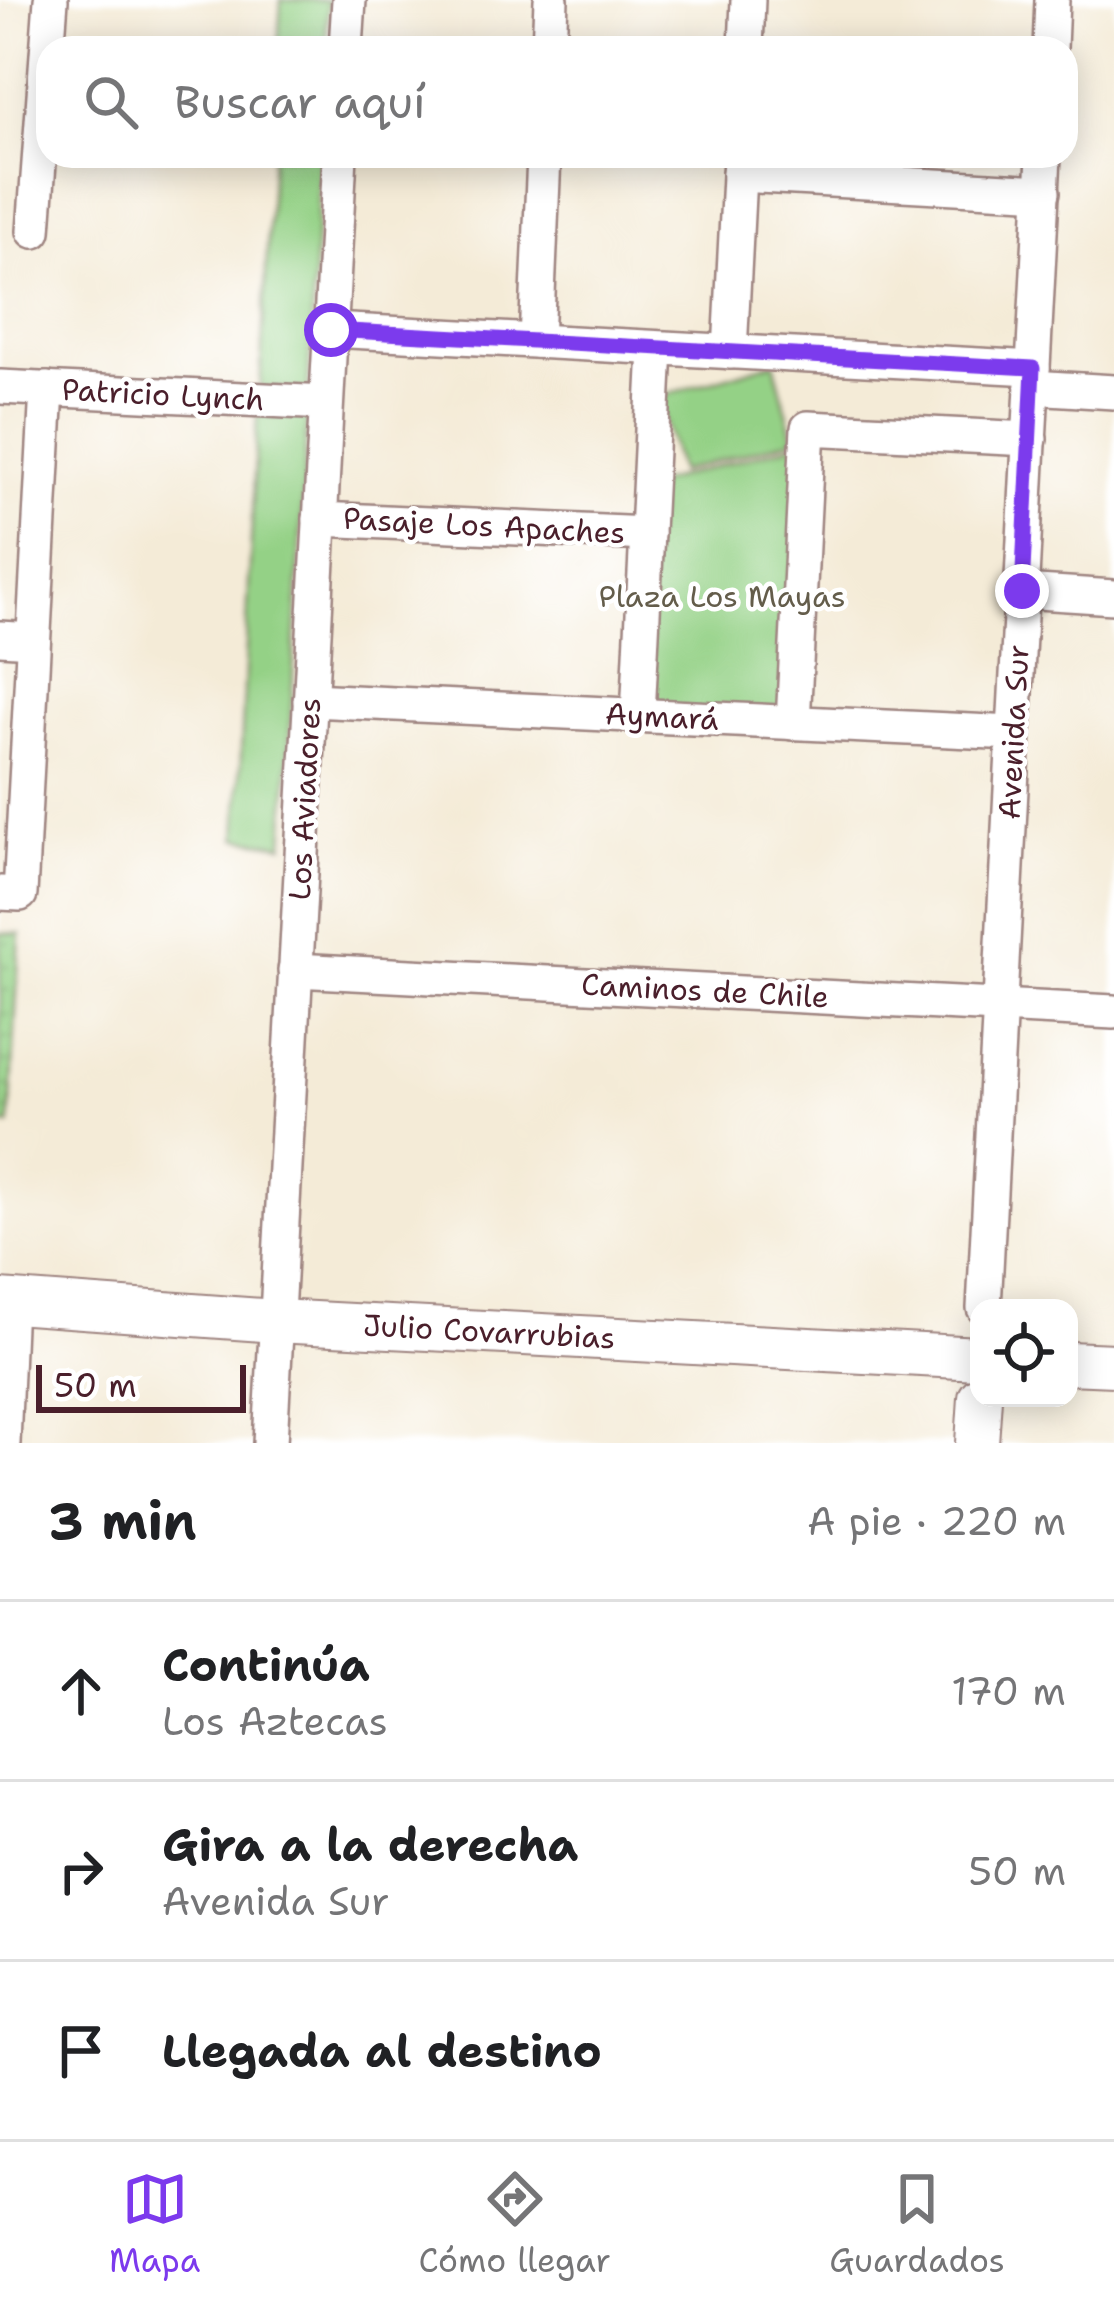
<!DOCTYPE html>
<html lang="es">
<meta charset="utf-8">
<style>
:root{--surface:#fff;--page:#f2f2f2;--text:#202124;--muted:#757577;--line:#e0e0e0;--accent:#7c3aed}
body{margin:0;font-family:"Shantell Sans",sans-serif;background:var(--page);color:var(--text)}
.controls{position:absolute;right:36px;bottom:36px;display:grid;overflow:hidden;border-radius:24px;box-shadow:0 6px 30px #0003}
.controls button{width:108px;height:108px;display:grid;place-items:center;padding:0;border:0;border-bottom:3px solid var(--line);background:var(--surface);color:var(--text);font:60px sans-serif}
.scale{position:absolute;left:36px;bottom:30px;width:210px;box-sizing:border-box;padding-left:12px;border:6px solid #4a1f2b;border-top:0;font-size:33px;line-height:42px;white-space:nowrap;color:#4a1f2b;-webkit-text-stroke:9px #fff;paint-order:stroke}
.stop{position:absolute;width:36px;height:36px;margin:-27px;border:9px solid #7c3aed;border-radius:50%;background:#fff}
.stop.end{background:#7c3aed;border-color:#fff;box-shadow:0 3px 12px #0008}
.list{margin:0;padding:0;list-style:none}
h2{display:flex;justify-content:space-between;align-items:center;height:156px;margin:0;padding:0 48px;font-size:51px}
h2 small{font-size:39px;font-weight:400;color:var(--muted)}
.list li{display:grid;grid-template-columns:78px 1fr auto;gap:36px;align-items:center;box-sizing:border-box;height:180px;padding:0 48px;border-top:3px solid var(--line)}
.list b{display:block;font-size:45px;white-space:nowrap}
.list p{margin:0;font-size:39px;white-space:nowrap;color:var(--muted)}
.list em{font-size:39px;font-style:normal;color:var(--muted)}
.icon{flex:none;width:66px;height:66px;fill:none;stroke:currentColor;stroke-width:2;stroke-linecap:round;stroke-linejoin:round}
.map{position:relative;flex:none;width:1114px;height:1443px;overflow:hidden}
.search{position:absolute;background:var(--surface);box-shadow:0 6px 30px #0003;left:36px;right:36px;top:36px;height:132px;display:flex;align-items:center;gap:30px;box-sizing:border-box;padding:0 42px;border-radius:36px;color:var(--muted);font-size:45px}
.sheet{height:696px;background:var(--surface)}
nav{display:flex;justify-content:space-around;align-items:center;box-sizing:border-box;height:168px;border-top:3px solid var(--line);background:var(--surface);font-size:33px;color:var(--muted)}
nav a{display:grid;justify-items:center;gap:6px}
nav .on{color:var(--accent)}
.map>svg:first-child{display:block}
.grass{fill:url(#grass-dots);stroke:#6f7858;stroke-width:3}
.park{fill:#94d186;stroke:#6f7858;stroke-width:3}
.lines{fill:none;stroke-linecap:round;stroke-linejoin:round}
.minor-casing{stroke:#9f8581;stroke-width:38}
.tertiary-casing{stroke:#9f8581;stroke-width:46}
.minor{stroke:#fff;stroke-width:33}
.tertiary{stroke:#fff;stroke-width:42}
.route{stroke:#7c3aed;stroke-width:15}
.labels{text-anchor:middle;stroke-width:9;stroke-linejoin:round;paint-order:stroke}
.street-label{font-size:30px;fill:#4a1f2b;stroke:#fff}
.park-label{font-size:30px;fill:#645d4b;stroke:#fff}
</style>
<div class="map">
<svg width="1114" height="1443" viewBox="0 0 1114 1443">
<defs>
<pattern id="grass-dots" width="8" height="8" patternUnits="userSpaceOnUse" patternTransform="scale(3)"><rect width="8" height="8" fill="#94d186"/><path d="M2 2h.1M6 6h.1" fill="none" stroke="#81b374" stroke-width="1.8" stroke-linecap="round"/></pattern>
</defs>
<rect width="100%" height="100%" fill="#fff"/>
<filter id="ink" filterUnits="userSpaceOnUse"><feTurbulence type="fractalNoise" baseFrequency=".00833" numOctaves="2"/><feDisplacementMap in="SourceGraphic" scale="24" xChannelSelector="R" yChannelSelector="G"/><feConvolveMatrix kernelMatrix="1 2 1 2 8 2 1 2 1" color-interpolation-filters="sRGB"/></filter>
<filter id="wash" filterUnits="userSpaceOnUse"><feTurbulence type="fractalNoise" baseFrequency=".004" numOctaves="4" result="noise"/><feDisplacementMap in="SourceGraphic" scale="48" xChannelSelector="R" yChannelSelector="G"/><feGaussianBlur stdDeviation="2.7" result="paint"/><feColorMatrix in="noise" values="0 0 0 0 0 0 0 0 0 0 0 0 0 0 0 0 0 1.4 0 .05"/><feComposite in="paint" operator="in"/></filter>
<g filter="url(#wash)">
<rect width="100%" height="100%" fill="#f4ebd7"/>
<!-- grass -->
<path class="grass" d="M 0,933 L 20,934 L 10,1125 L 0,1125 Z"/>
<!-- park -->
<g class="park">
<path d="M 281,0 L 328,0 L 326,48 L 278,48 Z"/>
<path d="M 272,156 L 320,156 L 308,391 L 260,387 Z"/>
<path d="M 774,362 L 794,439 L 679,472 L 659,397 Z"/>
<path d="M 257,415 L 307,417 L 284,845 L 237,838 Z"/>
<path d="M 805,441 L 788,718 L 643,711 L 654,484 Z"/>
</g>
</g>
<g filter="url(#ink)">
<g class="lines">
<!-- minor casing -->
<g class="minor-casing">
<g id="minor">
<path d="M 346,48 L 349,0"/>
<path d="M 549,48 L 551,0"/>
<path d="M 746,48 L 748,0"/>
<path d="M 1050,48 L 1052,0"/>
<path d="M 739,175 L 1043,192"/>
<path d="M 34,231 L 51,0"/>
<path d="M 331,330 L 1033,368"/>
<path d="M 536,341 L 544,156"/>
<path d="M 730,352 L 740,156"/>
<path d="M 0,387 L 326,403"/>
<path d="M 1032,387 L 1114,392"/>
<path d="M 320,519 L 647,534"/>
<path d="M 1022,591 L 1114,597"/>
<path d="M 0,638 L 33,640"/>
<path d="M 310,700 L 1014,733"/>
<path d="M 638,716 L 656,348"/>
<path d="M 793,723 L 808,428 L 1030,439"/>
<path d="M 0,893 L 20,894 L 47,389"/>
<path d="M 295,970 L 1114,1012"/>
<path d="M 984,1308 L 1044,156"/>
<path d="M 3,1443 L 9,1302"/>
<path d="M 270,1443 L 340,156"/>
</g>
</g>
<!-- tertiary casing -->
<g class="tertiary-casing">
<g id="tertiary">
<path d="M 0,1301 L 276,1321 L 979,1358"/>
<path d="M 1069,1363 L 1114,1365"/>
<path d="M 977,1443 L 980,1398"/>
</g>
</g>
<!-- minor -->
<use href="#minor" class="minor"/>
<!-- tertiary -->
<use href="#tertiary" class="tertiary"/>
</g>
</g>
<g class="lines" filter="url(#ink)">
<!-- route -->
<path class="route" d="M 331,330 L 1033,368 L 1022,591"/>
</g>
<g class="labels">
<!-- street labels -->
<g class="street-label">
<text transform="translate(163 395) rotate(3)" y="10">Patricio Lynch</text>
<text transform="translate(484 526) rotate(3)" y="10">Pasaje Los Apaches</text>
<text transform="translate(662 717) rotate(3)" y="10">Aymará</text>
<text transform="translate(1014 732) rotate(-87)" y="10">Avenida Sur</text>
<text transform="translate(305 799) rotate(-87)" y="10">Los Aviadores</text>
<text transform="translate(705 991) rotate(3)" y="10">Caminos de Chile</text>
<text transform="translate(489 1332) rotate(3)" y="10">Julio Covarrubias</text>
</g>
<!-- park labels -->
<g class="park-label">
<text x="722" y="607">Plaza Los Mayas</text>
</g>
</g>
</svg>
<div class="controls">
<button><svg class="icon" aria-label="locate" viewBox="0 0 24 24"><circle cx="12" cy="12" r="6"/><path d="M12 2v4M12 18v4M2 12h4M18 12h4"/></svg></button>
</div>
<div class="scale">50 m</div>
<div class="stop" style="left:331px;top:330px"></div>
<div class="stop end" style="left:1022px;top:591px"></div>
<div class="search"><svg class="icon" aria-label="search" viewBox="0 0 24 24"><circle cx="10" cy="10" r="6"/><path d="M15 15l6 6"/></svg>Buscar aquí</div>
</div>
<section class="sheet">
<h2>3 min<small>A pie · 220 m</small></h2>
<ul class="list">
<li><svg class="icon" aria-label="ahead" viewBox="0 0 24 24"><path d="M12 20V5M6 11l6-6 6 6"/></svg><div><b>Continúa</b><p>Los Aztecas</p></div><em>170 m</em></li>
<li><svg class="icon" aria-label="right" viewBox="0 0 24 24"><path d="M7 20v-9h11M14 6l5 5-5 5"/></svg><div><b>Gira a la derecha</b><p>Avenida Sur</p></div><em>50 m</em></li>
<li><svg class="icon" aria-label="arrive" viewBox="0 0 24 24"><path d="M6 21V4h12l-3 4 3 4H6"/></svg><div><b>Llegada al destino</b></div></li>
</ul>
</section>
<nav>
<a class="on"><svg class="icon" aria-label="map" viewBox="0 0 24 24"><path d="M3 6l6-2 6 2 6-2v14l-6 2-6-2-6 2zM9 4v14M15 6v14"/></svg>Mapa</a>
<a><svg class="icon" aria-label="directions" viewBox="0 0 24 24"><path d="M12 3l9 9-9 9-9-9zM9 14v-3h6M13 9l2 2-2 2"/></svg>Cómo llegar</a>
<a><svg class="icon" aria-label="saved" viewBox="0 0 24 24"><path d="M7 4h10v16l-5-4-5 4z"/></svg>Guardados</a>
</nav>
